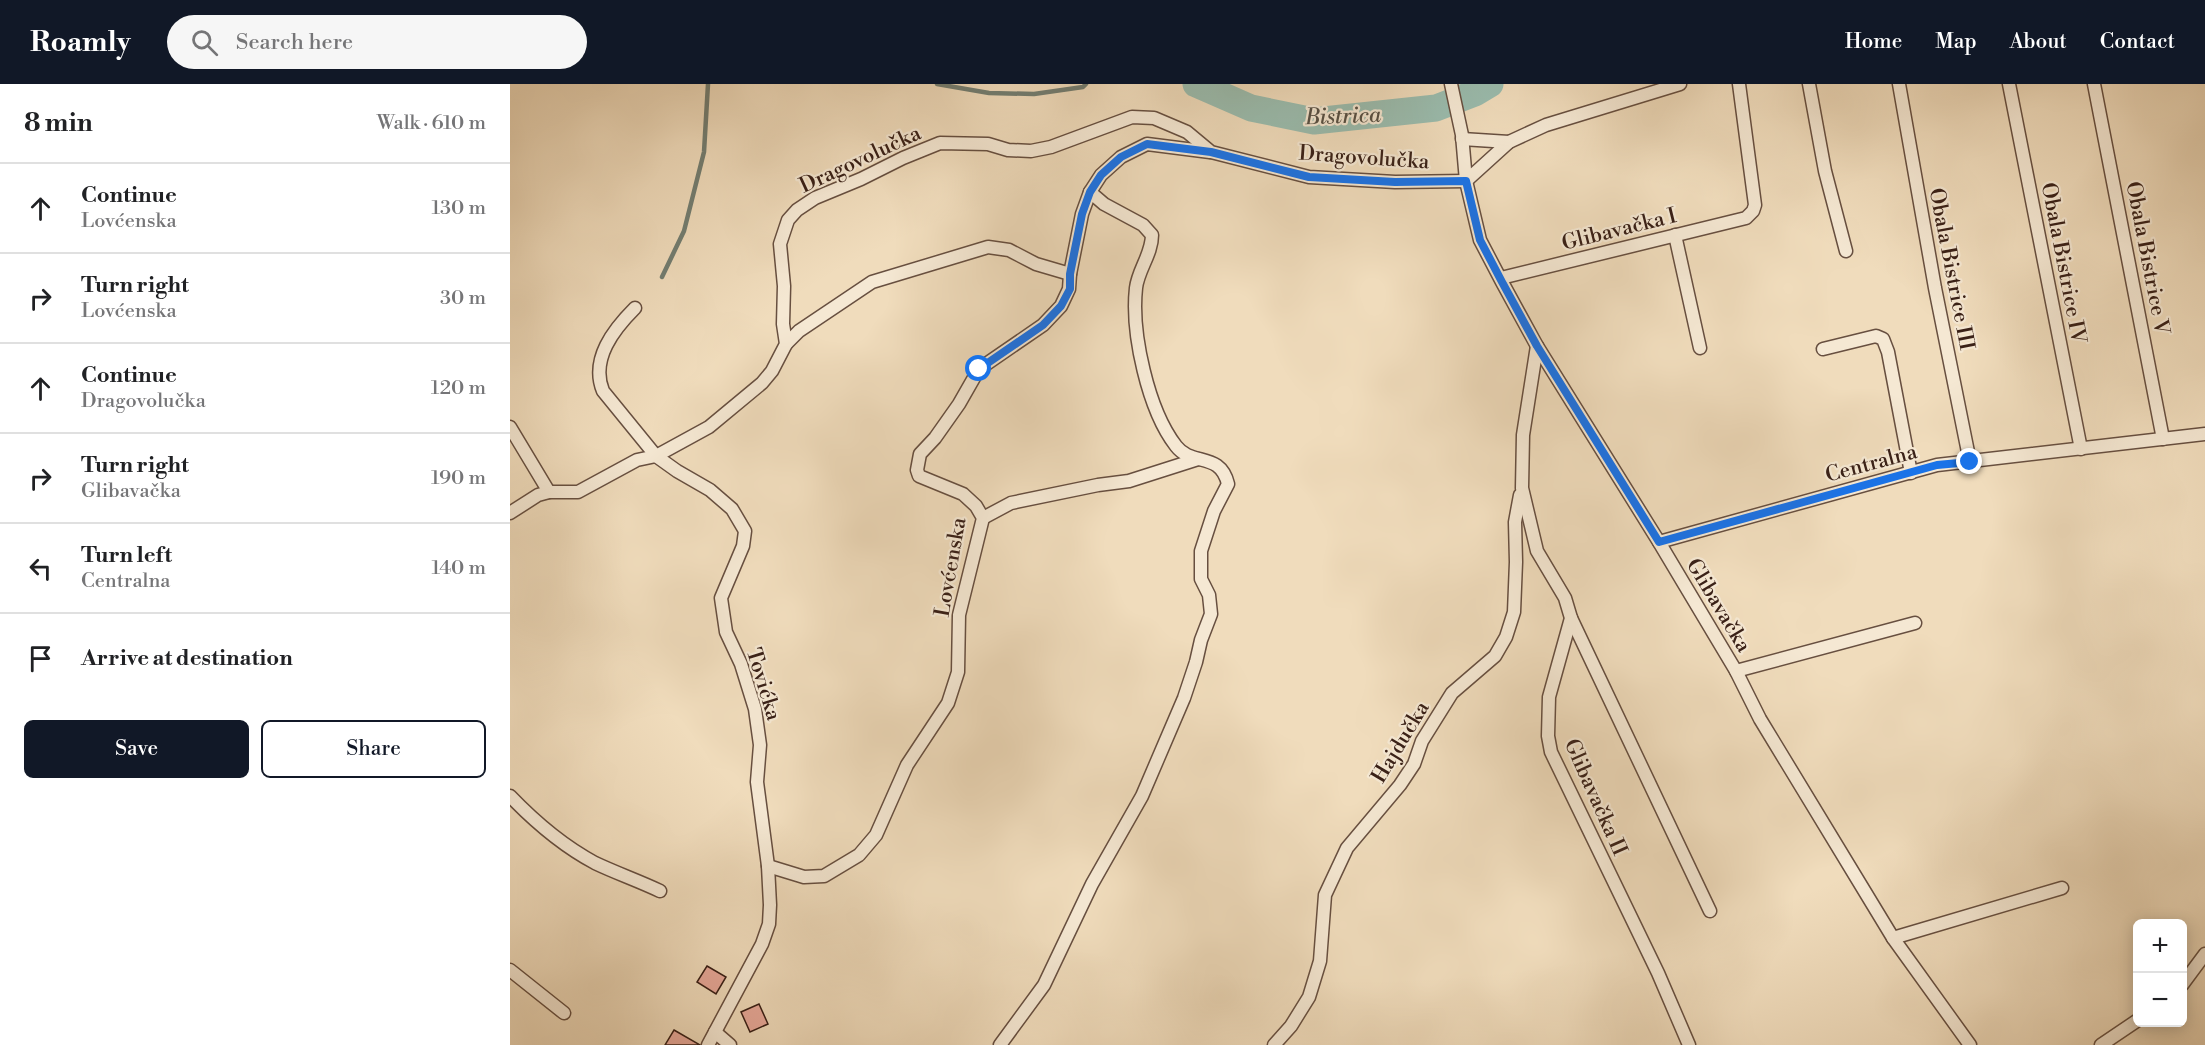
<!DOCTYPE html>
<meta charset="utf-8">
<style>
:root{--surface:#fff;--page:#f6f6f6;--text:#202124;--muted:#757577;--line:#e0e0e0;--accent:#111827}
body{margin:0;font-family:"Libre Bodoni",serif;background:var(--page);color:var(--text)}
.controls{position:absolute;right:18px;bottom:18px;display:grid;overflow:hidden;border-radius:9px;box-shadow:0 3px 15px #0003}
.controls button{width:54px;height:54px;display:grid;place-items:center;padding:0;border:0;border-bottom:2px solid var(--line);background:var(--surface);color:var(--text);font:30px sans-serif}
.stop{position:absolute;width:18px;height:18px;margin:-14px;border:4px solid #1a73e8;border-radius:50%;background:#fff}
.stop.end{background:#1a73e8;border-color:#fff;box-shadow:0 2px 6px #0008}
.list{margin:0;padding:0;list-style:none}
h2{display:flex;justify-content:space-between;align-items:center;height:78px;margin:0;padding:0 24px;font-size:26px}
h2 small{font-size:20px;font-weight:400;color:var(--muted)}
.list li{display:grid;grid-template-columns:39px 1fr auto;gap:18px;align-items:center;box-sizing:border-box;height:90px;padding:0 24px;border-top:2px solid var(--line)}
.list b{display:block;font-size:22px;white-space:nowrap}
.list p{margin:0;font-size:20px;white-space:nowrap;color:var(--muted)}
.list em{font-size:20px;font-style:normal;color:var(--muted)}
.actions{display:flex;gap:12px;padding:18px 24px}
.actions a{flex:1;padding:14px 0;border:2px solid var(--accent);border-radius:9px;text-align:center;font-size:21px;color:var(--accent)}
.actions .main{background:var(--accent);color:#fff}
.icon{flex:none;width:33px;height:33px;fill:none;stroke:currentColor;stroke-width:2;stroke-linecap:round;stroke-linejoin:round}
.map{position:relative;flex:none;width:1695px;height:961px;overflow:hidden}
header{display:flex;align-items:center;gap:36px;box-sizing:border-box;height:84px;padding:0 30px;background:var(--accent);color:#fff}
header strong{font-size:28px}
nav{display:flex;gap:33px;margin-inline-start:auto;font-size:21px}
.search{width:420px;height:54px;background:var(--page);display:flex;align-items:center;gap:15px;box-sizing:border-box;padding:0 21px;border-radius:33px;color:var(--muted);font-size:22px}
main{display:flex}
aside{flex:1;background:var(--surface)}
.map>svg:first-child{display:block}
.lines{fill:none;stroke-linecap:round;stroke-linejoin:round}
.stream{stroke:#737e72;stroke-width:4.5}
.river{stroke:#9abcae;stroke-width:27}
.building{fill:#e7a99a;stroke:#392017;stroke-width:1.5}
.minor-casing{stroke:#674f40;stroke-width:15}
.minor{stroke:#f5e8d3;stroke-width:12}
.route{stroke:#1a73e8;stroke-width:8}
.labels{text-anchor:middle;stroke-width:4.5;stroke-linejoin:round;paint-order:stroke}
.street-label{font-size:21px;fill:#392017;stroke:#f5e8d3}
.water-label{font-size:22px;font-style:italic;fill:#564f44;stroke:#f5e8d3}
</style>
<header>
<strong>Roamly</strong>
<div class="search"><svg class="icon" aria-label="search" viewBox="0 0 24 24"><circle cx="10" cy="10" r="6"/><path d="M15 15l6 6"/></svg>Search here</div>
<nav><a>Home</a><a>Map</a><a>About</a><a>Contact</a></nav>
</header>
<main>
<aside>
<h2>8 min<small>Walk · 610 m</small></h2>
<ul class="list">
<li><svg class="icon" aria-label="ahead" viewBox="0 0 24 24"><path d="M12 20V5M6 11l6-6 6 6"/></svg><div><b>Continue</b><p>Lovćenska</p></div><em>130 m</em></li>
<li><svg class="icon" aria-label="right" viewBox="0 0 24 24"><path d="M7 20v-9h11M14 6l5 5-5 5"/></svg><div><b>Turn right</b><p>Lovćenska</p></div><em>30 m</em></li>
<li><svg class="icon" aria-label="ahead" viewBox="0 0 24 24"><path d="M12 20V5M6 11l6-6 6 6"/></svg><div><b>Continue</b><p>Dragovolučka</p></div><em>120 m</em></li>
<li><svg class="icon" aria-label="right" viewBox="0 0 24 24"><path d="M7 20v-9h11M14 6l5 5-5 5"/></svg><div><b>Turn right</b><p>Glibavačka</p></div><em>190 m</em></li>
<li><svg class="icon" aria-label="left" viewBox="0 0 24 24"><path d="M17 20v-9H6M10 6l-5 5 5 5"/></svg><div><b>Turn left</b><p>Centralna</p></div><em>140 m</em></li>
<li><svg class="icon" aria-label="arrive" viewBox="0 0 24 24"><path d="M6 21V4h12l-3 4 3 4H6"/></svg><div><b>Arrive at destination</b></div></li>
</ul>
<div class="actions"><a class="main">Save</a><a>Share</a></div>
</aside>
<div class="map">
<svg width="1695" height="961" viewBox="0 0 1695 961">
<rect width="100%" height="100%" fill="#f0dcbc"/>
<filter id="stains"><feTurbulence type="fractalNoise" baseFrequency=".00333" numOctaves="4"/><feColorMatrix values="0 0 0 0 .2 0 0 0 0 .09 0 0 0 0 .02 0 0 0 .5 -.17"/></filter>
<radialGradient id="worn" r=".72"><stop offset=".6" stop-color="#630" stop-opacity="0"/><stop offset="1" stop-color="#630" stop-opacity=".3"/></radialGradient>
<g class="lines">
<!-- stream -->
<g class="stream">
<path d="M 427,0 L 479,9 L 524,10 L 573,3 L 576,0"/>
<path d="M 152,193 L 174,147 L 194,68 L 198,0"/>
</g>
<!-- river -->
<path class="river" d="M 686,0 L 741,24 L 804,37 L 926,24 L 965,9 L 980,0"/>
</g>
<!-- building -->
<g class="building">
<path d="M 197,882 L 216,893 L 206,910 L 187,898 Z"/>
<path d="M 249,920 L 258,940 L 240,948 L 231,928 Z"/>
<path d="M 164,946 L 190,961 L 155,961 Z"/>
</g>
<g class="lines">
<!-- minor casing -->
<g class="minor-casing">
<g id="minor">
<path d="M 941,0 L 952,51 L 956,97 L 970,156 L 992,198 L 1027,262 L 1149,458 L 1226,587 L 1250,635 L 1383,854 L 1460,961"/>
<path d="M 1299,0 L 1315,87 L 1336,167"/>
<path d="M 1389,0 L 1425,204 L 1460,378"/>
<path d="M 1499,0 L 1571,365"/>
<path d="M 1584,0 L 1653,355"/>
<path d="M 952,55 L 999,58"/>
<path d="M 956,97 L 999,58 L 1036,41 L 1170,0"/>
<path d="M 1165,151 L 1190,264"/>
<path d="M 991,194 L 1236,134 L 1243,127 L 1245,121 L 1229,0"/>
<path d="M 125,224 C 104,245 80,275 93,307 L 146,372 L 167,387 L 200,406 L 222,425 L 235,447 L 233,462 L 211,514 L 216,548 L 231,580 L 245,625 L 250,661 L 247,698 L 258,782 L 260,821 L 259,840 L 252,860 L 198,961"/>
<path d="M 276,260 L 289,247 L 362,198 L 478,163 L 499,166 L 526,180 L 560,190"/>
<path d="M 1027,262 L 1013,351 L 1012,404 L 1027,467 L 1055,514 L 1061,534 L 1039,613 L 1038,652 L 1041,668 L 1148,889 L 1179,961"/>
<path d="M 1313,265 L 1366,252 L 1373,255 L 1378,268 L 1401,389"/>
<path d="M 0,343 L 39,408"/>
<path d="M 0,429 L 28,411 L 39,408 L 68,408 L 127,376 L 146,372 L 199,343 L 252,299 L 262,287 L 276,260 L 273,240 L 274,202 L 270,160 L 278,136 L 287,126 L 305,114 L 351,95 L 393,74 L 430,59 L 478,60 L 498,66 L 521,67 L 541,63 L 622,33 L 644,34 L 677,48 L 701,68 L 799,93 L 885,98 L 956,97"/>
<path d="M 473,434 L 501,419 L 588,401 L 619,397 L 688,375"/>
<path d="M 1149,458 L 1427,381 L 1695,350"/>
<path d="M 1061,534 L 1200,827"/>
<path d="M 1226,587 L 1405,539"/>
<path d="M 0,712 C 25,738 53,762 85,779 C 106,789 129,797 150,807"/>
<path d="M 258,782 L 294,793 L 314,792 L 349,771 L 366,751 L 397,681 L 438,619 L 448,588 L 449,531 L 473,434 L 466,422 L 453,410 L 409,392 L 407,386 L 410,370 L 425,354 L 449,320 L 469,285 L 533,241 L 551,222 L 559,205 L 560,190 L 572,130 L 580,108 L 591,91 L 611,73 L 637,60 L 700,68"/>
<path d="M 1383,854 L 1552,804"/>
<path d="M 0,886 L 54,929"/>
<path d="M 1672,901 L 1695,870"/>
<path d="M 205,948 L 220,961"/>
<path d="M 490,961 L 534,901 L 582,800 L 632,712 L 674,614 L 686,578 L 691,556 L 701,530 L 699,511 L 691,495 L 691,467 L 704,427 L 718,400 C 710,367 682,383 666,362 C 638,326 621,249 626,204 C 628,186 642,170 642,151 L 633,141 L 594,120 L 580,108"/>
<path d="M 764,961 L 781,942 L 799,913 L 810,877 L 815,811 L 837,764 L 890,701 L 904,680 L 912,657 L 942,609 L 985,572 L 996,553 L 1004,528 L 1006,478 L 1005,438 L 1010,411"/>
<path d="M 1591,961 L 1628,936"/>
</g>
</g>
<!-- minor -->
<use href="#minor" class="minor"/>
</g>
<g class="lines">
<!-- route -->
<path class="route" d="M 469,285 L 533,241 L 551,222 L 560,205 L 560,190 L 572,130 L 580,108 L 591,91 L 611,73 L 637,60 L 701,68 L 799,93 L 885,98 L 956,97 L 970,156 L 992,198 L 1027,262 L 1149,458 L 1427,381 L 1460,378"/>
</g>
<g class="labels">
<!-- street labels -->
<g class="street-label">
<text transform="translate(854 73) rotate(4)" y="7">Dragovolučka</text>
<text transform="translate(350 75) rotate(-25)" y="7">Dragovolučka</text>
<text transform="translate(1109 145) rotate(-14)" y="7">Glibavačka I</text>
<text transform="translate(1638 174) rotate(79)" y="7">Obala Bistrice V</text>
<text transform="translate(1554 179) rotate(79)" y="7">Obala Bistrice IV</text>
<text transform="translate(1442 185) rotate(79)" y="7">Obala Bistrice III</text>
<text transform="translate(1361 379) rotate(-15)" y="7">Centralna</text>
<text transform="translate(440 483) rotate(-80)" y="7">Lovćenska</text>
<text transform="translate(1209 521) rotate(59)" y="7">Glibavačka</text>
<text transform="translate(254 600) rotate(73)" y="7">Tovićka</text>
<text transform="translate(890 658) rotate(-59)" y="7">Hajdučka</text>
<text transform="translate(1086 713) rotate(66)" y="7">Glibavačka II</text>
</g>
<!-- water labels -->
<g class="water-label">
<text transform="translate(833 31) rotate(-2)" y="8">Bistrica</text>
</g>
</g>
<rect width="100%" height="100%" filter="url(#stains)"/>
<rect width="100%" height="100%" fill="url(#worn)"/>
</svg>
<div class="controls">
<button>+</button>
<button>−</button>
</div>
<div class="stop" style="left:469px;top:285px"></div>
<div class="stop end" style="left:1460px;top:378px"></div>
</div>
</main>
